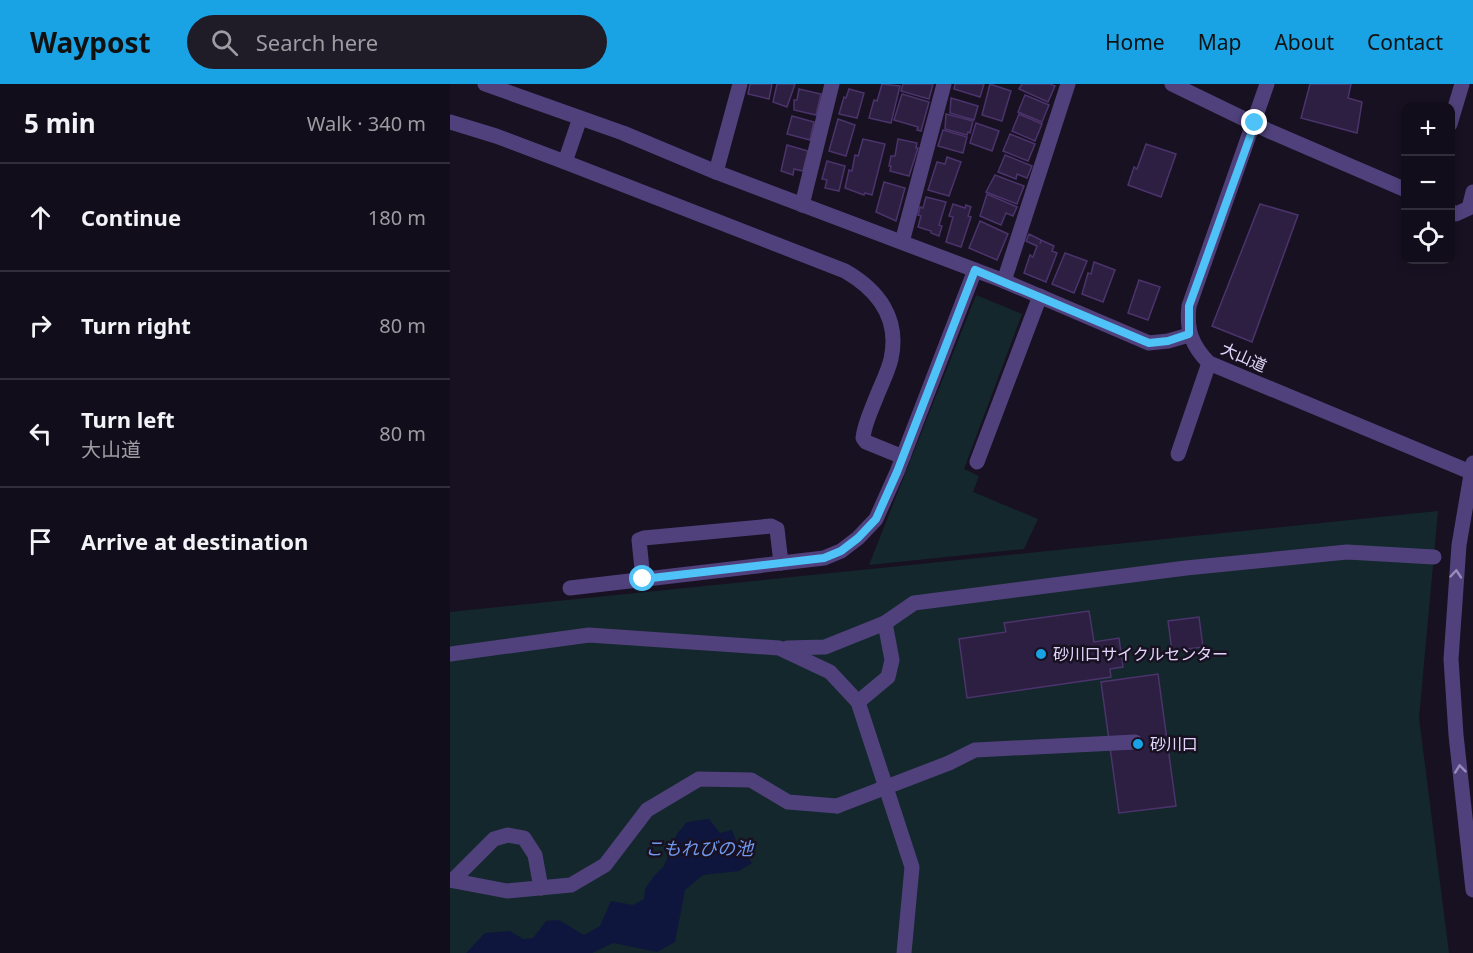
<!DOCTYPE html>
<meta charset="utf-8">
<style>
:root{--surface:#120d1a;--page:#1f1b27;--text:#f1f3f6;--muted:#9c9ca2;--line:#312d39;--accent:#19a2e4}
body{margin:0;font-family:"Noto Sans","Noto Sans JP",sans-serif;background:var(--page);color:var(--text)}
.controls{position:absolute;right:18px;top:18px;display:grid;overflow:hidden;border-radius:12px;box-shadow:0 3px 9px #0003}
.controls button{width:54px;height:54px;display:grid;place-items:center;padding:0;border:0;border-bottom:2px solid var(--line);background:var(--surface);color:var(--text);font:30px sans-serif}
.stop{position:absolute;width:18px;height:18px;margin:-14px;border:4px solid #4fc3f7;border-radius:50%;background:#fff}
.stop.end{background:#4fc3f7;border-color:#fff;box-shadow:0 2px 6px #0008}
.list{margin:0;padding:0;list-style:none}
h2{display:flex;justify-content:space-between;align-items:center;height:78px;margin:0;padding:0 24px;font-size:26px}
h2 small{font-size:20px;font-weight:400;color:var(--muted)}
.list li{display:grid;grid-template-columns:39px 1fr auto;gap:18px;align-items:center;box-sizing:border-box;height:108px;padding:0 24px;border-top:2px solid var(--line)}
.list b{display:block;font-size:22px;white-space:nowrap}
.list p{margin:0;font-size:20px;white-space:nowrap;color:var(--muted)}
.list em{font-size:20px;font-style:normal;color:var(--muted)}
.icon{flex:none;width:33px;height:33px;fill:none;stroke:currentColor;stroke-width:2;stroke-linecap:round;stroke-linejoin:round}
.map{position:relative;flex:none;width:1023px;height:869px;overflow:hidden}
header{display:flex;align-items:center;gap:36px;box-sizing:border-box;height:84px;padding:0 30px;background:var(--accent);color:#111}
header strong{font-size:28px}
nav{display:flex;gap:33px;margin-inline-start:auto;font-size:21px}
.search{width:420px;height:54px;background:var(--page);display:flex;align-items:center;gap:15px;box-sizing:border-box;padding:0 21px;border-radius:33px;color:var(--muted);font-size:22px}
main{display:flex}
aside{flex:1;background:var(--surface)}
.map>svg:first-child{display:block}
.green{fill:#14272c}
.water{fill:#0f163d}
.building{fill:#2d1f41;stroke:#4b336b;stroke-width:1.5}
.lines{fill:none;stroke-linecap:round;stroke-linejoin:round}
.minor{stroke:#50417c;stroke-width:15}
.minor-bridge{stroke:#50417c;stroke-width:15}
.oneway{stroke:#9a8cbc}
.route{stroke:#4fc3f7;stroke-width:8}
.poi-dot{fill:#19a2e4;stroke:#181122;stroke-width:2}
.labels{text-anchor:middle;stroke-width:5;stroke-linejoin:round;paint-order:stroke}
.street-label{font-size:16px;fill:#e3d6fb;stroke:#181122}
.poi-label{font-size:16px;fill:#e3d6fb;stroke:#181122;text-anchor:start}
.water-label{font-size:18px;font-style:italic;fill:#7098ef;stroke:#181122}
</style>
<header>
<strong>Waypost</strong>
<div class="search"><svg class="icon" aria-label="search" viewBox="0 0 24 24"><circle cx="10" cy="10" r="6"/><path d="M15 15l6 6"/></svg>Search here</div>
<nav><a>Home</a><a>Map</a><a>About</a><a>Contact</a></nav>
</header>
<main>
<aside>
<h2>5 min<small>Walk · 340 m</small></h2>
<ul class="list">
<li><svg class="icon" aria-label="ahead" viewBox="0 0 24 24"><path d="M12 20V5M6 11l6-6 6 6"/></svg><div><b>Continue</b></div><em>180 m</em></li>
<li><svg class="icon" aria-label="right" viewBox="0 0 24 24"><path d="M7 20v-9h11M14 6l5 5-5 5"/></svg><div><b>Turn right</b></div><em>80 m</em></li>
<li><svg class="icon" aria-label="left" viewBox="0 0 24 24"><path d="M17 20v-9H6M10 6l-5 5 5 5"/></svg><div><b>Turn left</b><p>大山道</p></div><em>80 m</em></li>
<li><svg class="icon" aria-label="arrive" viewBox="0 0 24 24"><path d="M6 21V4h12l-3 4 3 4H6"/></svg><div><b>Arrive at destination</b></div></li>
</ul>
</aside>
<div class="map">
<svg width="1023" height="869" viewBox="0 0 1023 869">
<rect width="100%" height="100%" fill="#181122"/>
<!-- green -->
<g class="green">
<path d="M 526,211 L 572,230 L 514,385 L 529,392 L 523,408 L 588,435 L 574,465 L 419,481 Z"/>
<path d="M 988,427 L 969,634 L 999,869 L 0,869 L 0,528 Z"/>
</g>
<!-- water -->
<path class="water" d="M 259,735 L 270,749 L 282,746 L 288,762 L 302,779 L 289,787 L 253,791 L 235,806 L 225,858 L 207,868 L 163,859 L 142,869 L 16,869 L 35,849 L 60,847 L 73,855 L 83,854 L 96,837 L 109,836 L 134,851 L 150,842 L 161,817 L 183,821 L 194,815 L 195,805 L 204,792 L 214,782 L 227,750 L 237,738 Z"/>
<!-- building -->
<g class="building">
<path d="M 300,0 L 322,0 L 319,15 L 298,10 Z"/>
<path d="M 327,0 L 345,0 L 337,23 L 323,18 Z"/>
<path d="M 432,0 L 450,2 L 441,39 L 419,34 L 424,16 L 427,17 Z"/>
<path d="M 453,0 L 483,0 L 479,15 L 451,7 Z"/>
<path d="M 505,0 L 534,0 L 530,13 L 504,5 Z"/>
<path d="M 540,0 L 561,7 L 552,37 L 532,31 Z"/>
<path d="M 572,0 L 600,0 L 605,2 L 598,18 L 569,5 Z"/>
<path d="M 860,0 L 901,0 L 898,14 L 912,18 L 907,49 L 851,34 Z"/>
<path d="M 349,5 L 371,10 L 366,31 L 344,26 L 344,16 L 347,16 Z"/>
<path d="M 399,5 L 414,9 L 407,34 L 389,30 L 394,13 L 396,14 Z"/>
<path d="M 452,10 L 479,18 L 471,47 L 467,46 L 468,43 L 444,36 Z"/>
<path d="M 575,11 L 599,21 L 592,38 L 568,28 Z"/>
<path d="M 501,14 L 528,22 L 524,36 L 500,29 Z"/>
<path d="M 496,30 L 523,37 L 520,49 L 518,48 L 517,51 L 495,45 Z"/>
<path d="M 569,30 L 592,40 L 585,57 L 562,47 Z"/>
<path d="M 342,32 L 364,38 L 360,56 L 337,50 Z"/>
<path d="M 388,35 L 405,41 L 396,72 L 379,67 Z"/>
<path d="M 526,39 L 549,47 L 542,67 L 520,59 Z"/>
<path d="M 493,46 L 517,53 L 513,69 L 488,62 Z"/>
<path d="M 560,50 L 585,60 L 578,77 L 553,67 Z"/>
<path d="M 413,55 L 435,60 L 422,111 L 415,109 L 414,111 L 395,104 L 399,86 L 402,87 L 405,71 L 408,72 Z"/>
<path d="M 448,55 L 467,59 L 466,64 L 468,64 L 459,92 L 440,87 L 441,82 L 439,82 L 441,72 L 445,72 Z"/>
<path d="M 696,60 L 726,70 L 711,113 L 678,101 L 684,83 L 687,85 Z"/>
<path d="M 337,61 L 358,67 L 353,87 L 344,85 L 343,91 L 331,87 Z"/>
<path d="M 555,71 L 582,82 L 577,94 L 567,90 L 566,95 L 548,88 Z"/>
<path d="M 497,73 L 511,78 L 499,112 L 478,106 L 487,78 L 495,80 Z"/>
<path d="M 377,77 L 395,82 L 389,107 L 375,104 L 377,96 L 372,95 Z"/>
<path d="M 545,91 L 574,102 L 567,120 L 536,108 Z"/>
<path d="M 434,98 L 455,104 L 446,137 L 426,128 Z"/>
<path d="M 537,110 L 567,123 L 563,132 L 556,129 L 551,141 L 530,132 Z"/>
<path d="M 476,113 L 496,118 L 489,141 L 492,142 L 489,152 L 481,149 L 481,147 L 468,143 L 471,132 L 468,131 L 470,123 L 473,124 Z"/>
<path d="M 503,120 L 515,124 L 516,121 L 521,123 L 518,132 L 521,133 L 511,163 L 496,158 L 503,133 L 499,132 Z"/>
<path d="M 810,120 L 848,131 L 802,258 L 762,242 Z"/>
<path d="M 530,137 L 558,150 L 547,176 L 519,164 Z"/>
<path d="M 579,150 L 591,156 L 590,160 L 591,156 L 604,162 L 602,167 L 607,169 L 596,198 L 574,189 L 580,171 L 583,173 L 587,162 L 576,157 Z"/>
<path d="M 615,169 L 637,177 L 624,209 L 602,200 Z"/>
<path d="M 644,178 L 665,186 L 653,218 L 632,210 L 638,189 L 641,190 Z"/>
<path d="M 689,196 L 710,203 L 698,236 L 678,229 Z"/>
<path d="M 639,527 L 644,558 L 669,554 L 673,583 L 660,585 L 661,593 L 517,614 L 509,555 L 556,548 L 554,539 Z"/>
<path d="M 749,533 L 753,563 L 722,567 L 718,537 Z"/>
<path d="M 708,590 L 726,722 L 669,729 L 651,598 Z"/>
</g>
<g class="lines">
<!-- minor -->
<g class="minor">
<path d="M 35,0 L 173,49 L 266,88 L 554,197 L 699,259 L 718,257 L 739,251"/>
<path d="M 722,0 L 819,47 L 956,106"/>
<path d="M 817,0 L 739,222 C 736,246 742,262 759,279 L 1023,389"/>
<path d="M 0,38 L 46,52 L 115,78 L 395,187 C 428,206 450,234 441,275 C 438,288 431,301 426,314 C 421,327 414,341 413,354 L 416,358 L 453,373"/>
<path d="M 1000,40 L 1012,0"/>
<path d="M 115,78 L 130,34"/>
<path d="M 266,88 L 290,0"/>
<path d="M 352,121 L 382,0"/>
<path d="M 1000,127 L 1006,130 L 1019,124 L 1023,108"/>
<path d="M 452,158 L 494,0"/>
<path d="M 554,197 L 618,0"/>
<path d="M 728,370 L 759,279"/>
<path d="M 527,378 L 590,212"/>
<path d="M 1023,379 L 1009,461 L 1001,575 L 1006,651 L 1023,806"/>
<path d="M 193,495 L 189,456 L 194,454 L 321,442 L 327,445 L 331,479"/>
<path d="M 120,504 L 374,474 L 391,467 L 408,454 L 426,435 L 447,388 L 525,186"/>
<path d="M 435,539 L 464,519 L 736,484 L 897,468 L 984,473"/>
<path d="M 337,564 L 375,563 L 435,539 L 442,576 L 438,593 L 408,618"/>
<path d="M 0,570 L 139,551 L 329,564 L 380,588 L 408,618 L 462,783 L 454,869"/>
<path d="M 499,679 L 525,666 L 685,658"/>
<path d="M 0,796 L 57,807 L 121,801 L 155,781 L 197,726 L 249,695 L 301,696 L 338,718 L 387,722"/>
<path d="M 3,796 L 44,755 L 58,751 L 74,754 L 85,771 L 91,804"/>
</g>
<!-- minor-bridge -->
<path class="minor-bridge" d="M 387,722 L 499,679"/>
</g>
<!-- one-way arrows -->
<defs><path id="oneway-chevron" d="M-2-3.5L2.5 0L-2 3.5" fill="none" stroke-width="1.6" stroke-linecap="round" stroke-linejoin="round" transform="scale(1.5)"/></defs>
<g class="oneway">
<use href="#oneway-chevron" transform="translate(1006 490) rotate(-85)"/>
<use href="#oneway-chevron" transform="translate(1010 685) rotate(-96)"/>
</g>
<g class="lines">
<!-- route -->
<path class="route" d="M 193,495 L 374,474 L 391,467 L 408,454 L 426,435 L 447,388 L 525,186 L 699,259 L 718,257 L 739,250 L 739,222 L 805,39"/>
</g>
<!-- markers -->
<g class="poi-dot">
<circle cx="591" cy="570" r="6"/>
<circle cx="688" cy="660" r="6"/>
</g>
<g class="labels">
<!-- street labels -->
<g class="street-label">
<text transform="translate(794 273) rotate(24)" y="6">大山道</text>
</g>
<!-- poi labels -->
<g class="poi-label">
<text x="603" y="576">砂川口サイクルセンター</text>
<text x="700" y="666">砂川口</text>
</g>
<!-- water labels -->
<g class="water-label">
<text x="249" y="771">こもれびの池</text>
</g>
</g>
</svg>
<div class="controls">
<button>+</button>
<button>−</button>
<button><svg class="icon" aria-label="locate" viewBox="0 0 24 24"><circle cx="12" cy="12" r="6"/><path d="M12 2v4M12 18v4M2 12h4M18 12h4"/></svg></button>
</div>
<div class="stop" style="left:193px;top:495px"></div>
<div class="stop end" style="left:805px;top:39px"></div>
</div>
</main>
